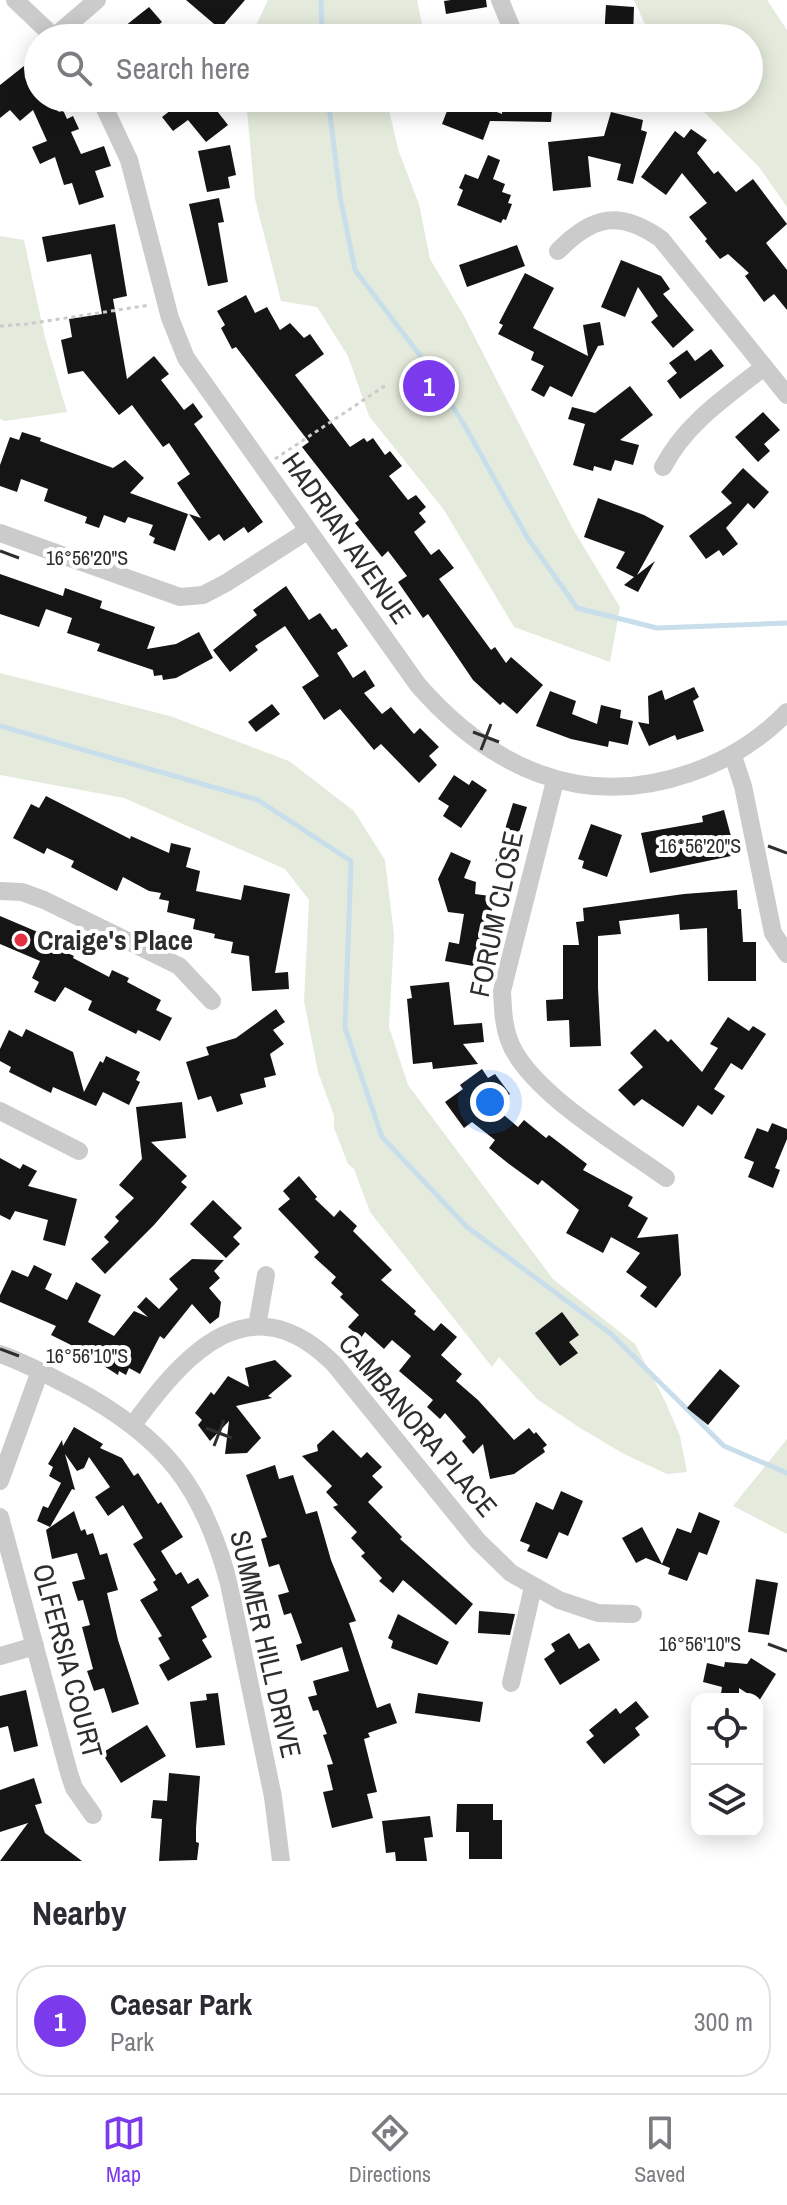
<!DOCTYPE html>
<meta charset="utf-8">
<style>
:root{--surface:#fff;--page:#f7f7f7;--text:#2b2b33;--muted:#7c7c81;--line:#e1e1e2;--accent:#7c3aed}
body{margin:0;font-family:"Archivo Narrow",sans-serif;background:var(--page);color:var(--text)}
.controls{position:absolute;right:24px;bottom:24px;display:grid;overflow:hidden;border-radius:16px;box-shadow:0 4px 20px #0003}
.controls button{width:72px;height:72px;display:grid;place-items:center;padding:0;border:0;border-bottom:2px solid var(--line);background:var(--surface);color:var(--text);font:40px sans-serif}
.you{position:absolute;left:490px;top:1102px;width:28px;height:28px;margin:-20px;border:6px solid #fff;border-radius:50%;background:#1a73e8;box-shadow:0 0 0 12px #1a73e833}
.badge{display:grid;place-items:center;width:52px;height:52px;border-radius:50%;background:var(--accent);color:#fff;font-size:26px;font-weight:700}
.pin{position:absolute;translate:-50% -50%;border:4px solid #fff;box-shadow:0 2px 8px #0006}
.list{margin:0;padding:0;list-style:none}
h2{display:flex;justify-content:space-between;align-items:center;height:104px;margin:0;padding:0 32px;font-size:34px}
h2 small{font-size:26px;font-weight:400;color:var(--muted)}
.list li{display:grid;grid-template-columns:52px 1fr auto;gap:24px;align-items:center;box-sizing:border-box;height:112px;margin:0 16px 16px;padding:0 16px;border:2px solid var(--line);border-radius:32px}
.list b{display:block;font-size:30px;white-space:nowrap}
.list p{margin:0;font-size:26px;white-space:nowrap;color:var(--muted)}
.list em{font-size:26px;font-style:normal;color:var(--muted)}
.icon{flex:none;width:44px;height:44px;fill:none;stroke:currentColor;stroke-width:2;stroke-linecap:round;stroke-linejoin:round}
.map{position:relative;flex:none;width:787px;height:1861px;overflow:hidden}
.search{position:absolute;background:var(--surface);box-shadow:0 4px 20px #0003;left:24px;right:24px;top:24px;height:88px;display:flex;align-items:center;gap:20px;box-sizing:border-box;padding:0 28px;border-radius:44px;color:var(--muted);font-size:30px}
.sheet{height:232px;background:var(--surface)}
nav{display:flex;justify-content:space-around;align-items:center;box-sizing:border-box;height:112px;border-top:2px solid var(--line);background:var(--surface);font-size:22px;color:var(--muted)}
nav a{display:grid;justify-items:center;gap:4px}
nav .on{color:var(--accent)}
.map>svg:first-child{display:block}
.green{fill:#e4ebdc}
.lines{fill:none;stroke-linecap:round;stroke-linejoin:round}
.stream{stroke:#c8deeb;stroke-width:5}
.building{fill:#151515}
.path{stroke:#cbcbcb;stroke-width:3;stroke-dasharray:4 4;stroke-linecap:butt}
.street{stroke:#cbcbcb;stroke-width:18}
.ticks{fill:none;stroke:#2e2e2e;stroke-width:3}
.poi-dot{fill:#e43141;stroke:#fff;stroke-width:3}
.labels{text-anchor:middle;stroke-width:8;stroke-linejoin:round;paint-order:stroke}
.street-label{font-size:28px;fill:#2e2e2e;stroke:#fff}
.poi-label{font-size:28px;font-weight:bold;fill:#2e2e2e;stroke:#fff;text-anchor:start}
.ticks-label{font-size:20px;text-anchor:middle;fill:#2e2e2e;stroke:#fff;stroke-width:8;stroke-linejoin:round;paint-order:stroke}
</style>
<div class="map">
<svg width="787" height="1861" viewBox="0 0 787 1861">
<rect width="100%" height="100%" fill="#fff"/>
<!-- green -->
<g class="green">
<path d="M 268,0 L 417,0 L 423,29 L 406,38 L 250,38 Z"/>
<path d="M 634,0 L 767,0 L 787,30 L 787,207 L 759,167 L 690,98 L 749,98 L 749,38 L 651,38 Z"/>
<path d="M 246,98 L 386,98 L 399,152 L 419,204 L 430,259 L 464,316 L 573,529 L 620,607 L 610,662 L 514,627 L 444,510 L 369,416 L 348,356 L 317,307 L 281,301 L 255,199 Z"/>
<path d="M 0,236 L 24,240 L 45,338 L 67,412 L 5,421 L 0,419 Z"/>
<path d="M 0,673 L 170,716 L 289,761 L 354,811 L 385,860 L 394,935 L 389,1027 L 408,1085 L 553,1279 L 635,1344 L 665,1401 L 680,1436 L 687,1472 L 667,1474 L 624,1454 L 580,1428 L 537,1399 L 499,1357 L 492,1367 L 370,1212 L 354,1169 L 348,1164 L 334,1128 L 334,1116 L 318,1072 L 304,1001 L 309,900 L 285,869 L 124,798 L 0,775 Z"/>
<path d="M 787,1439 L 787,1534 L 733,1506 Z"/>
</g>
<g class="lines">
<!-- stream -->
<g class="stream">
<path d="M 321,0 L 322,38"/>
<path d="M 328,98 L 340,196 L 355,270 L 425,362 L 465,426 L 527,537 L 577,608 L 657,628 L 787,623"/>
<path d="M 0,726 L 258,800 L 351,861 L 345,1028 L 382,1137 L 467,1227 L 610,1333 L 724,1446 L 787,1473"/>
</g>
</g>
<!-- building -->
<g class="building">
<path d="M 186,0 L 245,0 L 220,29 Z"/>
<path d="M 451,0 L 486,0 L 487,7 L 446,14 L 444,1 Z"/>
<path d="M 606,5 L 634,7 L 633,38 L 604,38 Z"/>
<path d="M 149,7 L 162,22 L 143,38 L 110,38 Z"/>
<path d="M 38,55 L 38,75 L 32,80 L 38,87 L 38,98 L 47,98 L 59,112 L 63,110 L 67,119 L 73,116 L 79,129 L 71,132 L 81,154 L 104,146 L 111,166 L 95,171 L 104,197 L 79,205 L 72,183 L 64,185 L 55,157 L 40,164 L 32,147 L 47,141 L 33,110 L 20,121 L 10,110 L 0,118 L 0,85 Z"/>
<path d="M 196,98 L 234,98 L 217,111 L 228,125 L 206,142 L 188,120 L 173,131 L 162,117 L 184,100 L 188,105 Z"/>
<path d="M 452,98 L 460,98 L 502,114 L 503,98 L 553,98 L 551,122 L 490,121 L 483,140 L 442,124 Z"/>
<path d="M 611,112 L 643,120 L 641,130 L 647,132 L 633,184 L 617,180 L 621,164 L 588,156 L 591,187 L 553,191 L 548,142 L 604,136 Z"/>
<path d="M 691,129 L 707,140 L 697,153 L 714,174 L 718,171 L 736,192 L 753,179 L 787,224 L 766,243 L 787,270 L 787,310 L 774,294 L 764,302 L 745,276 L 749,273 L 728,254 L 720,259 L 705,241 L 707,239 L 689,217 L 707,203 L 682,173 L 666,195 L 641,177 L 675,131 L 684,138 Z"/>
<path d="M 230,145 L 236,175 L 228,177 L 230,188 L 207,192 L 198,151 Z"/>
<path d="M 488,155 L 500,160 L 493,179 L 505,184 L 502,192 L 511,195 L 508,203 L 512,204 L 506,220 L 503,219 L 501,223 L 457,205 L 463,190 L 459,188 L 465,174 L 478,179 Z"/>
<path d="M 219,198 L 224,222 L 218,223 L 228,282 L 208,286 L 189,204 Z"/>
<path d="M 115,224 L 127,296 L 113,299 L 127,379 L 154,356 L 169,374 L 161,380 L 184,410 L 193,403 L 203,417 L 194,424 L 263,522 L 248,533 L 244,527 L 224,541 L 219,534 L 209,541 L 189,514 L 201,518 L 177,483 L 190,474 L 169,443 L 163,447 L 132,405 L 119,415 L 83,371 L 68,374 L 61,340 L 72,337 L 69,319 L 102,314 L 91,254 L 47,262 L 42,237 Z"/>
<path d="M 517,245 L 525,266 L 467,287 L 459,265 Z"/>
<path d="M 621,260 L 661,276 L 670,289 L 663,294 L 694,330 L 673,348 L 651,322 L 658,316 L 638,287 L 625,317 L 601,307 Z"/>
<path d="M 525,273 L 554,288 L 533,328 L 588,356 L 583,325 L 600,322 L 604,345 L 598,346 L 572,397 L 550,386 L 544,397 L 531,390 L 544,366 L 531,360 L 534,352 L 498,334 L 503,325 L 499,323 Z"/>
<path d="M 246,295 L 255,313 L 267,307 L 280,330 L 290,323 L 304,338 L 310,334 L 324,354 L 295,375 L 350,447 L 364,438 L 367,442 L 373,438 L 385,455 L 390,451 L 402,466 L 389,476 L 408,500 L 416,495 L 426,507 L 419,513 L 426,522 L 414,532 L 431,555 L 439,549 L 454,568 L 439,579 L 491,650 L 495,647 L 506,663 L 511,657 L 543,685 L 517,714 L 503,702 L 500,705 L 473,680 L 428,614 L 423,618 L 398,582 L 407,576 L 388,551 L 382,557 L 355,523 L 359,520 L 302,447 L 309,442 L 236,347 L 232,349 L 221,328 L 225,325 L 217,311 Z"/>
<path d="M 711,349 L 724,366 L 680,399 L 667,381 L 677,373 L 669,363 L 687,350 L 695,361 Z"/>
<path d="M 630,386 L 653,415 L 620,440 L 639,445 L 633,465 L 615,460 L 611,471 L 594,466 L 593,471 L 573,465 L 585,424 L 568,419 L 572,407 L 595,413 Z"/>
<path d="M 763,412 L 780,430 L 764,444 L 770,451 L 758,462 L 735,437 Z"/>
<path d="M 22,432 L 41,438 L 40,441 L 113,468 L 125,460 L 144,478 L 130,493 L 188,514 L 175,551 L 153,543 L 155,538 L 149,535 L 153,525 L 128,517 L 125,523 L 104,515 L 99,528 L 85,523 L 87,517 L 44,501 L 48,489 L 21,479 L 17,492 L 0,486 L 0,465 L 10,437 L 19,440 Z"/>
<path d="M 743,468 L 769,492 L 754,509 L 748,503 L 726,528 L 738,544 L 723,556 L 719,550 L 706,559 L 689,536 L 732,503 L 721,492 Z"/>
<path d="M 598,498 L 644,515 L 664,526 L 637,575 L 655,561 L 638,592 L 624,585 L 634,577 L 616,568 L 625,552 L 584,537 Z"/>
<path d="M 0,574 L 63,596 L 65,588 L 102,601 L 100,608 L 155,627 L 147,649 L 176,644 L 199,632 L 213,658 L 176,678 L 163,680 L 162,675 L 154,676 L 153,670 L 97,651 L 100,644 L 67,633 L 72,618 L 46,609 L 39,627 L 0,614 Z"/>
<path d="M 286,586 L 309,620 L 320,613 L 332,630 L 336,628 L 348,646 L 337,653 L 353,678 L 365,670 L 375,686 L 364,693 L 382,714 L 391,707 L 414,734 L 420,728 L 439,747 L 429,756 L 437,765 L 419,783 L 381,744 L 374,750 L 340,709 L 324,720 L 302,687 L 319,676 L 285,626 L 255,646 L 258,650 L 230,672 L 213,650 L 257,615 L 253,610 Z"/>
<path d="M 694,687 L 699,697 L 693,701 L 704,731 L 677,740 L 675,735 L 649,746 L 638,722 L 649,724 L 648,696 L 662,690 L 665,700 Z"/>
<path d="M 550,691 L 576,701 L 572,714 L 597,724 L 601,705 L 621,710 L 620,718 L 633,721 L 628,745 L 609,741 L 608,747 L 571,739 L 536,726 Z"/>
<path d="M 272,704 L 280,714 L 256,732 L 248,722 Z"/>
<path d="M 454,775 L 469,785 L 472,780 L 487,790 L 461,828 L 443,816 L 449,806 L 438,799 Z"/>
<path d="M 46,796 L 130,839 L 131,836 L 169,853 L 171,843 L 191,848 L 186,867 L 200,871 L 196,891 L 241,900 L 244,885 L 290,894 L 275,973 L 288,972 L 289,989 L 252,991 L 249,956 L 231,953 L 233,942 L 214,938 L 215,934 L 193,929 L 195,919 L 167,912 L 169,901 L 159,899 L 161,893 L 149,891 L 123,877 L 117,891 L 71,867 L 74,861 L 47,848 L 44,854 L 13,838 L 31,804 L 39,808 Z"/>
<path d="M 513,803 L 527,807 L 514,849 L 517,849 L 512,867 L 495,862 Z"/>
<path d="M 724,810 L 736,855 L 650,873 L 641,833 L 703,822 L 702,816 Z"/>
<path d="M 591,824 L 622,835 L 607,877 L 582,868 L 584,861 L 578,859 Z"/>
<path d="M 451,852 L 471,861 L 464,878 L 476,882 L 475,894 L 490,896 L 494,903 L 488,923 L 503,927 L 500,943 L 492,941 L 489,954 L 482,952 L 479,967 L 445,961 L 449,942 L 459,944 L 464,914 L 448,912 L 438,879 Z"/>
<path d="M 737,890 L 738,909 L 741,909 L 743,942 L 756,942 L 756,981 L 708,981 L 707,928 L 680,930 L 679,914 L 619,921 L 621,934 L 598,936 L 598,988 L 601,1046 L 570,1047 L 569,1020 L 547,1021 L 546,1000 L 563,999 L 563,945 L 579,945 L 576,922 L 584,921 L 583,908 L 684,894 Z"/>
<path d="M 0,916 L 66,944 L 63,951 L 74,956 L 73,958 L 109,977 L 112,970 L 129,978 L 127,982 L 161,1000 L 156,1010 L 172,1018 L 160,1041 L 138,1030 L 136,1034 L 88,1010 L 92,1001 L 65,987 L 55,1002 L 34,992 L 39,982 L 32,978 L 40,961 L 0,944 Z"/>
<path d="M 449,982 L 454,1025 L 482,1023 L 484,1042 L 463,1044 L 478,1064 L 433,1069 L 432,1062 L 413,1064 L 407,999 L 412,998 L 410,986 Z"/>
<path d="M 276,1009 L 285,1022 L 273,1030 L 284,1044 L 270,1054 L 276,1075 L 264,1078 L 266,1087 L 240,1094 L 243,1104 L 217,1112 L 211,1096 L 198,1100 L 186,1062 L 209,1055 L 206,1047 L 236,1038 Z"/>
<path d="M 728,1017 L 749,1031 L 753,1026 L 766,1034 L 742,1070 L 731,1063 L 714,1089 L 725,1096 L 712,1115 L 698,1105 L 683,1127 L 642,1099 L 634,1106 L 618,1090 L 643,1067 L 630,1053 L 655,1029 L 668,1042 L 671,1039 L 702,1072 L 718,1048 L 710,1044 Z"/>
<path d="M 26,1029 L 73,1052 L 84,1092 L 100,1061 L 103,1063 L 106,1056 L 140,1072 L 136,1080 L 140,1082 L 129,1105 L 103,1092 L 96,1106 L 53,1087 L 51,1093 L 9,1072 L 11,1067 L 0,1061 L 0,1049 L 9,1030 L 22,1037 Z"/>
<path d="M 482,1069 L 488,1078 L 495,1074 L 510,1094 L 493,1106 L 518,1127 L 524,1120 L 546,1138 L 549,1135 L 587,1164 L 583,1170 L 633,1197 L 628,1206 L 648,1218 L 637,1238 L 678,1234 L 681,1275 L 656,1308 L 640,1296 L 647,1287 L 626,1272 L 640,1253 L 611,1237 L 603,1253 L 566,1233 L 579,1210 L 542,1180 L 538,1185 L 509,1164 L 489,1148 L 495,1140 L 472,1122 L 464,1128 L 445,1102 L 463,1089 L 460,1085 Z"/>
<path d="M 182,1102 L 186,1138 L 151,1142 L 187,1176 L 181,1182 L 187,1187 L 154,1225 L 105,1274 L 91,1259 L 109,1242 L 104,1237 L 119,1221 L 115,1217 L 134,1198 L 119,1185 L 142,1159 L 136,1107 Z"/>
<path d="M 772,1123 L 787,1129 L 787,1139 L 775,1168 L 780,1170 L 773,1188 L 748,1177 L 754,1162 L 744,1158 L 757,1128 L 768,1132 Z"/>
<path d="M 0,1158 L 20,1169 L 23,1164 L 37,1171 L 28,1186 L 77,1199 L 65,1246 L 43,1240 L 48,1220 L 15,1211 L 10,1220 L 0,1215 Z"/>
<path d="M 299,1176 L 317,1197 L 315,1199 L 334,1217 L 340,1210 L 357,1226 L 353,1231 L 392,1270 L 381,1280 L 416,1311 L 414,1314 L 434,1331 L 441,1323 L 457,1337 L 441,1355 L 462,1374 L 456,1381 L 478,1400 L 514,1440 L 529,1428 L 534,1434 L 536,1432 L 547,1445 L 543,1448 L 545,1452 L 514,1474 L 490,1479 L 483,1444 L 473,1454 L 462,1441 L 466,1437 L 445,1413 L 440,1419 L 427,1407 L 433,1400 L 399,1371 L 411,1356 L 392,1340 L 384,1349 L 365,1332 L 361,1338 L 348,1327 L 359,1315 L 340,1297 L 343,1294 L 331,1283 L 336,1277 L 314,1257 L 319,1252 L 278,1209 L 290,1199 L 283,1191 Z"/>
<path d="M 213,1200 L 242,1228 L 233,1237 L 240,1244 L 226,1258 L 190,1224 Z"/>
<path d="M 192,1259 L 224,1260 L 214,1271 L 220,1278 L 209,1288 L 221,1302 L 219,1317 L 210,1324 L 192,1304 L 164,1339 L 160,1336 L 140,1374 L 129,1368 L 126,1375 L 119,1371 L 118,1375 L 88,1356 L 89,1354 L 51,1335 L 56,1326 L 0,1302 L 0,1295 L 12,1270 L 28,1277 L 34,1265 L 52,1274 L 45,1289 L 67,1300 L 76,1282 L 101,1295 L 88,1322 L 114,1336 L 134,1311 L 148,1317 L 137,1307 L 146,1297 L 159,1309 L 178,1289 L 169,1279 Z"/>
<path d="M 562,1312 L 579,1335 L 569,1342 L 578,1353 L 560,1366 L 535,1333 Z"/>
<path d="M 275,1360 L 292,1376 L 268,1396 L 272,1398 L 236,1406 L 261,1438 L 247,1453 L 225,1454 L 229,1421 L 210,1441 L 198,1425 L 202,1420 L 195,1413 L 211,1392 L 214,1395 L 228,1376 L 249,1387 L 245,1368 Z"/>
<path d="M 720,1369 L 740,1386 L 708,1425 L 687,1408 Z"/>
<path d="M 74,1427 L 103,1444 L 100,1448 L 122,1458 L 134,1476 L 138,1473 L 158,1504 L 161,1502 L 183,1537 L 161,1551 L 176,1575 L 181,1572 L 188,1584 L 198,1578 L 209,1596 L 191,1607 L 207,1637 L 202,1640 L 212,1657 L 168,1681 L 159,1665 L 170,1659 L 158,1638 L 162,1636 L 140,1600 L 158,1590 L 153,1582 L 156,1580 L 133,1544 L 143,1538 L 123,1505 L 108,1516 L 95,1497 L 110,1487 L 89,1457 L 84,1468 L 77,1471 L 65,1454 L 75,1490 L 72,1489 L 50,1527 L 37,1521 L 43,1506 L 48,1508 L 61,1483 L 49,1476 L 53,1467 L 48,1464 L 62,1440 L 63,1446 Z"/>
<path d="M 333,1430 L 361,1458 L 367,1452 L 382,1467 L 372,1476 L 383,1487 L 368,1502 L 402,1537 L 400,1539 L 473,1604 L 456,1625 L 403,1580 L 393,1593 L 379,1581 L 382,1578 L 361,1556 L 365,1553 L 351,1538 L 357,1532 L 333,1507 L 338,1505 L 326,1492 L 332,1486 L 302,1456 L 318,1451 L 317,1445 Z"/>
<path d="M 275,1465 L 279,1479 L 293,1475 L 306,1514 L 317,1511 L 331,1560 L 356,1621 L 349,1623 L 377,1708 L 390,1703 L 397,1723 L 368,1733 L 370,1737 L 364,1739 L 377,1792 L 367,1794 L 373,1818 L 332,1828 L 323,1792 L 333,1790 L 327,1765 L 333,1764 L 323,1735 L 327,1734 L 318,1710 L 313,1711 L 308,1697 L 317,1695 L 313,1681 L 349,1671 L 342,1647 L 301,1661 L 296,1645 L 302,1643 L 291,1613 L 284,1615 L 278,1595 L 289,1592 L 279,1564 L 269,1567 L 261,1539 L 267,1537 L 246,1475 Z"/>
<path d="M 561,1491 L 583,1501 L 568,1536 L 559,1532 L 547,1559 L 527,1551 L 530,1545 L 520,1541 L 536,1502 L 553,1510 Z"/>
<path d="M 74,1511 L 81,1531 L 85,1529 L 87,1535 L 93,1533 L 100,1555 L 107,1553 L 118,1590 L 107,1593 L 118,1640 L 139,1704 L 112,1713 L 104,1688 L 94,1691 L 87,1671 L 93,1669 L 82,1627 L 90,1625 L 83,1600 L 78,1601 L 72,1582 L 85,1579 L 77,1553 L 52,1559 L 46,1530 Z"/>
<path d="M 699,1512 L 720,1521 L 707,1555 L 699,1552 L 687,1581 L 668,1574 L 670,1568 L 646,1558 L 636,1563 L 622,1538 L 642,1527 L 662,1564 L 677,1528 L 691,1533 Z"/>
<path d="M 756,1579 L 778,1583 L 769,1635 L 748,1632 Z"/>
<path d="M 479,1611 L 515,1614 L 510,1635 L 478,1633 Z"/>
<path d="M 398,1614 L 449,1642 L 437,1665 L 391,1648 L 393,1641 L 388,1638 Z"/>
<path d="M 569,1633 L 579,1649 L 589,1643 L 600,1660 L 560,1685 L 544,1659 L 555,1651 L 551,1644 Z"/>
<path d="M 751,1658 L 776,1674 L 759,1701 L 739,1688 L 739,1696 L 721,1694 L 722,1687 L 703,1682 L 707,1663 L 724,1667 L 725,1662 L 747,1664 Z"/>
<path d="M 26,1690 L 38,1746 L 14,1752 L 8,1726 L 0,1728 L 0,1696 Z"/>
<path d="M 218,1693 L 225,1745 L 196,1748 L 190,1702 L 207,1700 L 206,1694 Z"/>
<path d="M 418,1693 L 483,1702 L 480,1722 L 415,1713 Z"/>
<path d="M 636,1701 L 649,1717 L 635,1728 L 640,1735 L 604,1764 L 586,1742 L 594,1736 L 589,1730 L 616,1708 L 620,1714 Z"/>
<path d="M 147,1725 L 166,1756 L 121,1783 L 102,1753 Z"/>
<path d="M 169,1773 L 200,1776 L 196,1828 L 196,1842 L 199,1843 L 197,1860 L 159,1861 L 162,1819 L 151,1818 L 153,1800 L 167,1801 Z"/>
<path d="M 34,1778 L 42,1803 L 35,1805 L 45,1833 L 82,1861 L 0,1861 L 28,1823 L 0,1832 L 0,1790 Z"/>
<path d="M 457,1804 L 493,1804 L 493,1820 L 502,1820 L 502,1859 L 469,1859 L 469,1832 L 456,1832 Z"/>
<path d="M 430,1816 L 433,1837 L 424,1838 L 427,1861 L 396,1861 L 395,1852 L 386,1853 L 382,1821 Z"/>
</g>
<g class="lines">
<!-- path -->
<g class="path">
<path d="M 0,326 L 27,324 L 150,305"/>
<path d="M 275,459 L 386,385"/>
</g>
<!-- street -->
<g class="street">
<path d="M 15,0 L 55,38"/>
<path d="M 500,0 L 514,34"/>
<path d="M 54,37 L 97,0"/>
<path d="M 100,98 L 129,160 L 170,318 L 186,358 L 418,685 C 490,767 581,811 690,773 C 728,760 759,741 787,712"/>
<path d="M 558,251 C 593,215 620,210 661,239 L 787,395"/>
<path d="M 663,467 C 686,423 726,397 764,367"/>
<path d="M 0,533 L 180,597 L 203,595 L 226,583 L 307,531"/>
<path d="M 733,756 L 743,786 L 773,933 L 787,954"/>
<path d="M 555,781 L 502,991 C 503,1008 503,1024 509,1040 C 527,1091 622,1146 666,1178"/>
<path d="M 0,891 L 22,892 L 44,900 L 179,966 L 212,1001"/>
<path d="M 0,1111 L 79,1151"/>
<path d="M 257,1326 L 266,1275"/>
<path d="M 0,1354 C 26,1363 49,1376 73,1388 C 163,1436 203,1485 229,1584 L 273,1797 L 281,1861"/>
<path d="M 133,1425 C 186,1352 251,1280 335,1365 L 478,1541 L 511,1573 L 559,1600 L 598,1613 L 633,1614"/>
<path d="M 0,1481 L 40,1371"/>
<path d="M 0,1517 L 69,1773 L 74,1788 L 93,1815"/>
<path d="M 0,1656 L 35,1646"/>
<path d="M 511,1683 L 533,1587"/>
</g>
</g>
<!-- ticks -->
<path class="ticks" d="M 0,551 L 19,558M 473,732 L 499,742M 481,750 L 491,724M 768,846 L 787,853M 0,1349 L 19,1356M 206,1428 L 232,1438M 214,1446 L 224,1420M 768,1644 L 787,1651"/>
<!-- markers -->
<circle class="poi-dot" cx="21" cy="940" r="8"/>
<g class="labels">
<!-- street labels -->
<g class="street-label">
<text transform="translate(347 538) rotate(55)" y="10">HADRIAN AVENUE</text>
<text transform="translate(496 914) rotate(-78)" y="10">FORUM CLOSE</text>
<text transform="translate(418 1425) rotate(50)" y="10">CAMBANORA PLACE</text>
<text transform="translate(266 1644) rotate(77)" y="10">SUMMER HILL DRIVE</text>
<text transform="translate(68 1661) rotate(75)" y="10">OLFERSIA COURT</text>
</g>
<!-- poi labels -->
<g class="poi-label">
<text x="37" y="950">Craige's Place</text>
</g>
</g>
<g class="ticks-label">
<text x="87" y="565">16°56'20"S</text>
<text x="700" y="853">16°56'20"S</text>
<text x="87" y="1363">16°56'10"S</text>
<text x="700" y="1651">16°56'10"S</text>
</g>
</svg>
<div class="controls">
<button><svg class="icon" aria-label="locate" viewBox="0 0 24 24"><circle cx="12" cy="12" r="6"/><path d="M12 2v4M12 18v4M2 12h4M18 12h4"/></svg></button>
<button><svg class="icon" aria-label="layers" viewBox="0 0 24 24"><path d="M12 4l9 5-9 5-9-5zM3 14l9 5 9-5"/></svg></button>
</div>
<div class="you"></div>
<div class="pin badge" style="left:429px;top:386px">1</div>
<div class="search"><svg class="icon" aria-label="search" viewBox="0 0 24 24"><circle cx="10" cy="10" r="6"/><path d="M15 15l6 6"/></svg>Search here</div>
</div>
<section class="sheet">
<h2>Nearby<small></small></h2>
<ul class="list">
<li><span class="badge">1</span><div><b>Caesar Park</b><p>Park</p></div><em>300 m</em></li>
</ul>
</section>
<nav>
<a class="on"><svg class="icon" aria-label="map" viewBox="0 0 24 24"><path d="M3 6l6-2 6 2 6-2v14l-6 2-6-2-6 2zM9 4v14M15 6v14"/></svg>Map</a>
<a><svg class="icon" aria-label="directions" viewBox="0 0 24 24"><path d="M12 3l9 9-9 9-9-9zM9 14v-3h6M13 9l2 2-2 2"/></svg>Directions</a>
<a><svg class="icon" aria-label="saved" viewBox="0 0 24 24"><path d="M7 4h10v16l-5-4-5 4z"/></svg>Saved</a>
</nav>
